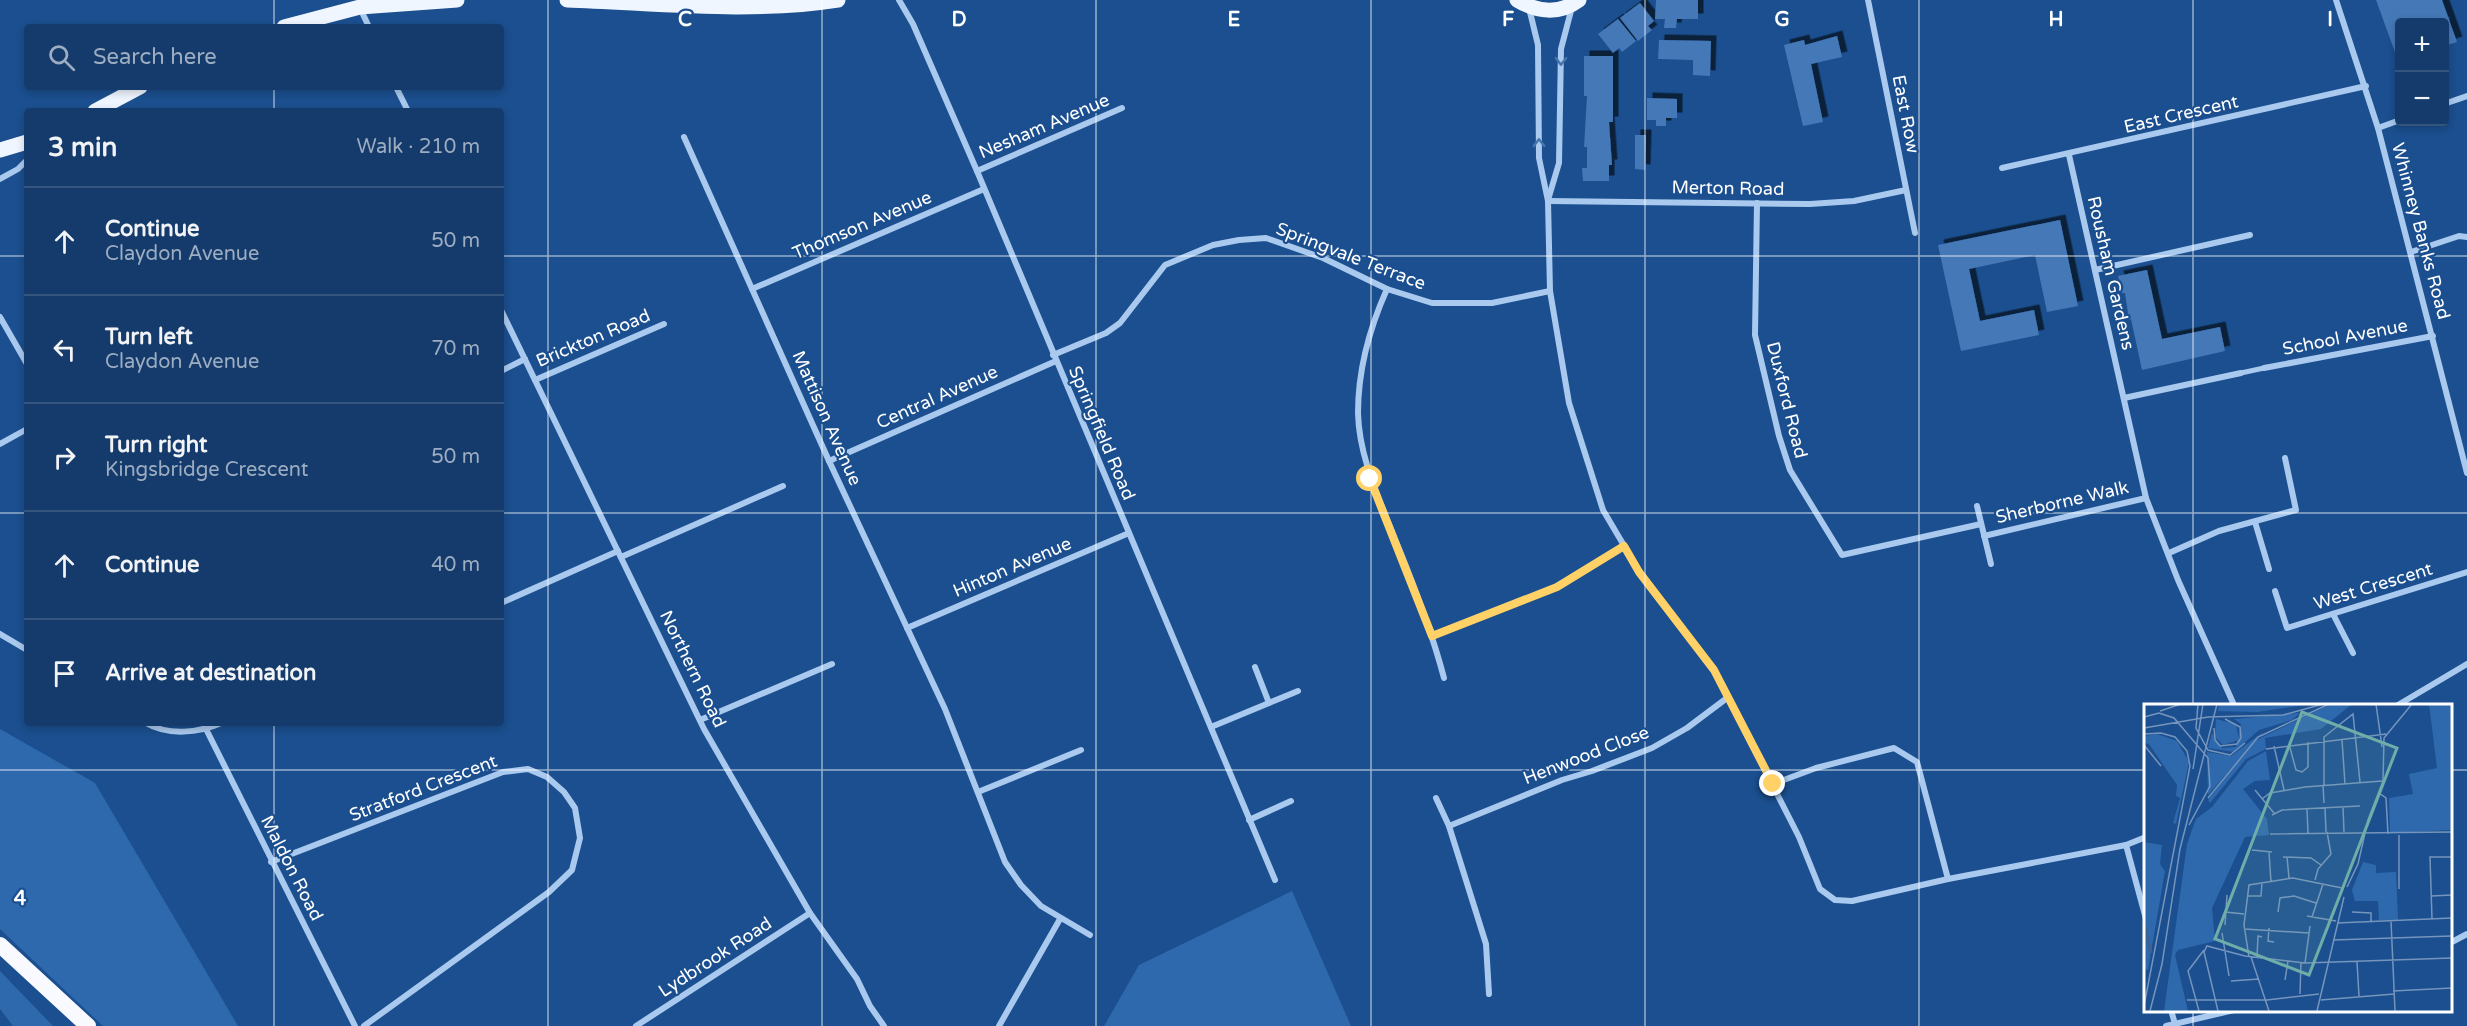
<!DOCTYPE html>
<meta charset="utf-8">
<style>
:root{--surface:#143b6b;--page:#1d4271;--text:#f1f3f6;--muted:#9dadc1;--line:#33557e}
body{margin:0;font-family:"Varela Round",sans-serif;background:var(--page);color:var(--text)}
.controls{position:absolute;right:18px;top:18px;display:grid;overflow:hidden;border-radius:6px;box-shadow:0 3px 9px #0003}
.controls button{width:54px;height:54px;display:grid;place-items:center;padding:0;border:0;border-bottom:2px solid var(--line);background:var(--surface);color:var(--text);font:30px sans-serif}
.stop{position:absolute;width:18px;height:18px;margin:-14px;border:4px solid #ffd166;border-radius:50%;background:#fff}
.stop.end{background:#ffd166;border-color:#fff;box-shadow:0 2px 6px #0008}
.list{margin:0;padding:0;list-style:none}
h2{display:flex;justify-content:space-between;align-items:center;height:78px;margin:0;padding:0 24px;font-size:26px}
h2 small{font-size:20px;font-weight:400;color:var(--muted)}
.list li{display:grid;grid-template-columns:39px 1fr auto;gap:18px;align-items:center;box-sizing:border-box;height:108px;padding:0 24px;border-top:2px solid var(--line)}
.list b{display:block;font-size:22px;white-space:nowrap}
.list p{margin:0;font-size:20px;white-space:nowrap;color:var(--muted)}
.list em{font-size:20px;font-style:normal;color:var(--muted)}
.icon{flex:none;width:33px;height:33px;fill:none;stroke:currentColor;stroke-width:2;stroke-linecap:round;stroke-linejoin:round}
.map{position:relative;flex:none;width:2467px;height:1026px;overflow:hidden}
.search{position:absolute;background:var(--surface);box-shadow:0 3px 9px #0003;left:24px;top:24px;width:480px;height:66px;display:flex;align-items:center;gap:15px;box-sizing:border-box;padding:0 21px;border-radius:6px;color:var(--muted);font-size:22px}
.panel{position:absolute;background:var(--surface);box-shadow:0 3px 9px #0003;left:24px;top:108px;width:480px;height:618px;border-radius:6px}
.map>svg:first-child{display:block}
.green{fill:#2e69ad}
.building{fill:#4478b7;filter:url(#shadow)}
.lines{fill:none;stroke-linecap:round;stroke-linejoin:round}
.pedestrian{stroke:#a9c9ee;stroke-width:5}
.minor{stroke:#a9c9ee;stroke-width:6}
.primary{stroke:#f0f6ff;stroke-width:15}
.trunk{stroke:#f8faff;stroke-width:16}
.oneway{stroke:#4674ac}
.route{stroke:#ffd166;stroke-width:8}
.grid{fill:none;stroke:#fff;stroke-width:1.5;stroke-opacity:0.55}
.labels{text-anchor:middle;stroke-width:4.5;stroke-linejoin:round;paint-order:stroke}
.street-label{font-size:18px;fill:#fff;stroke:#1b4f8f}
.inset-river{fill:none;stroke:#3c6290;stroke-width:3}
.inset-road{fill:none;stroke:#7695bc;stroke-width:1.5}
.view{fill:#6fada8;fill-opacity:0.15;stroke:#6fada8;stroke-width:3}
.inset-edge{fill:none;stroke:#fff;stroke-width:3}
.grid-label{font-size:20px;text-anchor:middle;font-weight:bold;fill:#fff;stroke:#1b4f8f;stroke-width:4.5;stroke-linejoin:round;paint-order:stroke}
</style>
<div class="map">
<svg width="2467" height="1026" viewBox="0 0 2467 1026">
<defs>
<filter id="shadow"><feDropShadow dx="5.5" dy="-5.5" stdDeviation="0" flood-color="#0009"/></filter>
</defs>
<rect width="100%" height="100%" fill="#1b4f8f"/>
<!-- green -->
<g class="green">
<path d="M 0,729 L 95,783 L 238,1026 L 103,1026 L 0,929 Z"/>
<path d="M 1292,891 L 1351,1026 L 1104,1026 L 1139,965 Z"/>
<path d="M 0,971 L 53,1026 L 13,1026 L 0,1009 Z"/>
</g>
<!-- building -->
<g class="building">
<path d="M 1656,0 L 1698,0 L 1698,19 L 1677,19 L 1676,28 L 1664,28 L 1665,19 L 1655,19 Z"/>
<path d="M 2376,0 L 2442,0 L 2457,42 L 2444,46 L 2444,22 L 2400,22 L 2399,63 Z"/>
<path d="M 1640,3 L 1654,21 L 1648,26 L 1652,30 L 1638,41 L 1620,18 Z"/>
<path d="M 1618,19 L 1636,41 L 1622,52 L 1619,48 L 1613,53 L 1598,34 Z"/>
<path d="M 1837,36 L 1842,57 L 1811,64 L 1823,122 L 1803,126 L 1784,45 L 1804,40 L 1805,45 Z"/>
<path d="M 1659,40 L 1711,41 L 1710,76 L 1693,75 L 1693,60 L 1658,59 Z"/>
<path d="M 1584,56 L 1613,56 L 1613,122 L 1609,122 L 1612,165 L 1609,165 L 1609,181 L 1583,181 L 1582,168 L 1587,168 L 1587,147 L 1584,147 L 1587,96 L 1584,96 Z"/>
<path d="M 1647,98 L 1677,99 L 1677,118 L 1666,118 L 1666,126 L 1656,126 L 1656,120 L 1647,120 Z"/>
<path d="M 1635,135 L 1646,135 L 1645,170 L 1635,169 Z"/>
<path d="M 2060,220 L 2078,306 L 2047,312 L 2035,255 L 1969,269 L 1980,321 L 2034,310 L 2039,335 L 1961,351 L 1938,245 Z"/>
<path d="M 2147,270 L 2162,339 L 2220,327 L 2225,351 L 2142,370 L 2131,319 L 2129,320 L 2125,293 L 2122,293 L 2118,276 Z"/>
</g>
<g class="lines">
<!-- pedestrian -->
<path class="pedestrian" d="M 2241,373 L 2264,368"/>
<!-- minor -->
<g class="minor">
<path d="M 899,0 L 913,24 L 977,171 L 1275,880"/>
<path d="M 1868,0 L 1915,233"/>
<path d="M 2336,0 L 2378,128 L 2467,473"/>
<path d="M 360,8 L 369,27"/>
<path d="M 1529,8 L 1538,45 L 1539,158 L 1548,201 L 1550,291 L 1569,403 L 1603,510 L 1639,571 L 1714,670 L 1799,837 L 1820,889 L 1835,900 L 1852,901 L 1948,879 L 2126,845 L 2146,837"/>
<path d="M 396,87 L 408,111"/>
<path d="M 2444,104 L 2467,96"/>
<path d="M 2378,128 L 2400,120"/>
<path d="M 684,137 L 829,461 L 945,709 L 1005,862 L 1021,885 L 1041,906 L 1090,935"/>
<path d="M 2069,155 L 2146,498 L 2178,580 L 2234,705"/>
<path d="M 2002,168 L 2366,86"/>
<path d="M 977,171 L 1122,108"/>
<path d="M 0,179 L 18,169 L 27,160"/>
<path d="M 1548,200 L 1559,163 L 1561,49 L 1572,7"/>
<path d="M 1548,201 L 1810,204 L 1854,201 L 1906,190"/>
<path d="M 1757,203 L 1755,335 L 1779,436 L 1790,470 L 1842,555 L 1981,524"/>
<path d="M 2411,252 L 2459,236 L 2467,237"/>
<path d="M 2095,270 L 2250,235"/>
<path d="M 752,289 L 984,189"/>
<path d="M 1387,289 C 1370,327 1358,371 1358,413 C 1359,459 1381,502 1397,544 C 1415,588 1432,632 1444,678"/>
<path d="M 501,310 L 704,729 L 810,913 L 857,979 L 870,1006 L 884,1026"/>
<path d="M 0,317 L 27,364"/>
<path d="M 1053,355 L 1106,333 L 1120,323 L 1165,265 L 1213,245 L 1239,240 L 1266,238 L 1323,258 L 1387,289 L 1432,303 L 1492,303 L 1550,291"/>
<path d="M 2264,368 L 2433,336"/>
<path d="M 501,371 L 525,359"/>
<path d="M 535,380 L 664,324"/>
<path d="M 2124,398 L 2241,373"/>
<path d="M 0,444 L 27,429"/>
<path d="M 829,461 L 1056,361"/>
<path d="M 1977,506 L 1991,564"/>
<path d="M 2255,522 L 2269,569"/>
<path d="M 1984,536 L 2146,498"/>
<path d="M 2169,553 L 2219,531 L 2296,510 L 2285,458"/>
<path d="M 621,557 L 783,486"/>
<path d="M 2275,591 L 2287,628 L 2467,572"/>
<path d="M 501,603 L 618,551"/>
<path d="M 2333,614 L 2353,653"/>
<path d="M 907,628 L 1129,533"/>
<path d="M 0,634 L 27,650"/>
<path d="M 1433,636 L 1557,587 L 1624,546"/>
<path d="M 1255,667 L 1269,703"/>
<path d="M 2398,705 L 2467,664"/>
<path d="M 700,720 L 832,664"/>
<path d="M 146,723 C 168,736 199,733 221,723"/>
<path d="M 203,723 L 355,1026"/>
<path d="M 1211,727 L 1298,691"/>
<path d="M 1773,784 L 1816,768 L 1894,748 L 1917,762 L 1948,879"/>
<path d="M 978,792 L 1081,750"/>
<path d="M 1436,798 L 1449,826 L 1486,944 L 1489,994"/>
<path d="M 1249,820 L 1291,801"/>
<path d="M 1449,826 L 1562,780 L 1592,771 L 1652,748 L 1687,728 L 1727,698"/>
<path d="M 2126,845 L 2146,919"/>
<path d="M 271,862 L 503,772 L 528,769 L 547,777 L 564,792 L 575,808 L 580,838 L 572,870 L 549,892 L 364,1026"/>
<path d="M 2450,943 L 2467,934"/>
<path d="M 2171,1010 L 2175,1024"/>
<path d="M 636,1026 L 810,913"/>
<path d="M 999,1026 L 1060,919"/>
<path d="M 2166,1026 L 2234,1010"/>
</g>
<!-- primary -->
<g class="primary">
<path d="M 567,0 C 657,3 748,14 838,0"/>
<path d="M 1517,0 C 1537,12 1559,15 1579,0"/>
<path d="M 284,27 L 360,7 L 457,0"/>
<path d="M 95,111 L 140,87"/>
<path d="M 0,150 L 27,142"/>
</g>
<!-- trunk -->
<path class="trunk" d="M 0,945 L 88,1026"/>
</g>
<!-- one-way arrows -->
<defs><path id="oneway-chevron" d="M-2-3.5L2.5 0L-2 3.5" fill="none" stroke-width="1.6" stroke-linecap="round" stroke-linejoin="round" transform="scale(1.5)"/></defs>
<g class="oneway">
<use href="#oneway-chevron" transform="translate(1561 61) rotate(91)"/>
<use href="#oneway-chevron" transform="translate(1539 143) rotate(-91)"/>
</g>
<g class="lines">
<!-- route -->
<path class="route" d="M 1370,479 L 1432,636 L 1557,587 L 1624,546 L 1639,572 L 1714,670 L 1773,784"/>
</g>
<!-- grid -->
<path class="grid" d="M 274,0 L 274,27M 548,0 L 548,1026M 822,0 L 822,1026M 1096,0 L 1096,1026M 1371,0 L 1371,1026M 1645,0 L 1645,1026M 1919,0 L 1919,1026M 2193,0 L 2193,705M 274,87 L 274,111M 0,256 L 27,256M 501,256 L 2467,256M 0,513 L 27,513M 501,513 L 2467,513M 274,723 L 274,1026M 0,770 L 2146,770M 2450,770 L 2467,770M 2193,1010 L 2193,1026"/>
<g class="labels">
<!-- street labels -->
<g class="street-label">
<text transform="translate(1906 114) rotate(79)" y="6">East Row</text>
<text transform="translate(2181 114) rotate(-13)" y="6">East Crescent</text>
<text transform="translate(1044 126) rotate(-23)" y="6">Nesham Avenue</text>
<text transform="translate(1728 188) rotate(1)" y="6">Merton Road</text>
<text transform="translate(862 225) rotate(-23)" y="6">Thomson Avenue</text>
<text transform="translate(2421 231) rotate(75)" y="6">Whinney Banks Road</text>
<text transform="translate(1351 256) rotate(21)" y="6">Springvale Terrace</text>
<text transform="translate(2111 273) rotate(77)" y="6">Rousham Gardens</text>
<text transform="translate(2345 337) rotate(-11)" y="6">School Avenue</text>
<text transform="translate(593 338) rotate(-23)" y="6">Brickton Road</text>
<text transform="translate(937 397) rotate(-24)" y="6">Central Avenue</text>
<text transform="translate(1787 400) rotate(76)" y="6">Duxford Road</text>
<text transform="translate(827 418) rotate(66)" y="6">Mattison Avenue</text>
<text transform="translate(1102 433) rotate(67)" y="6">Springfield Road</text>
<text transform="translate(2062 502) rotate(-13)" y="6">Sherborne Walk</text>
<text transform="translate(1012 567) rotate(-23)" y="6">Hinton Avenue</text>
<text transform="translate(2373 586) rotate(-17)" y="6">West Crescent</text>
<text transform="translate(693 669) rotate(64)" y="6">Northern Road</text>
<text transform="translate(1586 755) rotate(-21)" y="6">Henwood Close</text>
<text transform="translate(423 788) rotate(-21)" y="6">Stratford Crescent</text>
<text transform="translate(292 868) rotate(63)" y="6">Maldon Road</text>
<text transform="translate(715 957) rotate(-33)" y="6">Lydbrook Road</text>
</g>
</g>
<!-- overview -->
<g transform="translate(2144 704)">
<rect width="308" height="308" fill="#1b4f8f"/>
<path d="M 75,0 L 168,0 L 113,8 L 74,7 ZM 187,0 L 208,0 L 177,25 L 121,34 L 122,45 L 102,55 L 66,99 L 64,96 L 110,37 ZM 285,0 L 307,0 L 307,126 L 246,129 L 245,94 L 269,90 L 265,70 L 293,64 ZM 156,9 L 148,16 L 115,26 L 90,48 L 64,44 L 68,29 L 78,44 L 92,43 L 97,20 L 90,15 ZM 72,15 L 92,20 L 95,36 L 79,41 L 71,33 ZM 119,28 L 64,91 L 63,48 L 87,52 ZM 13,30 L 33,37 L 45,58 L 32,120 L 29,119 L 36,94 L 32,92 L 33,81 L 5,40 L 0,39 L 0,32 ZM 122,47 L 126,76 L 111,77 L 99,85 L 123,115 L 125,131 L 101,133 L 68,204 L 71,237 L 34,246 L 31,251 L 44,307 L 20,307 L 43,140 L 52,115 L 68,103 L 104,57 ZM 0,138 L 18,141 L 16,160 L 21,167 L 4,266 L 0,265 ZM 219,158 L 232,161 L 232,169 L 252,168 L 254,216 L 235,216 L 234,197 L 211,197 L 208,186 Z" fill="#2e69ad"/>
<path class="inset-river" d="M 0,218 L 7,249"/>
<path class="inset-road" d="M 54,0 L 52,24 L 64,46 L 86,51 L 101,39M 123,0 L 160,0M 232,0 L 238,43M 16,7 L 37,0M 0,13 L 15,9 L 30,14 L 64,54 L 66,82 L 45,121M 0,24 L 64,13 L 139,11 L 179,0M 70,24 L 71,36 L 76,42 L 93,40 L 97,34 L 96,23 L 81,15M 0,30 L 17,29 L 31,33 L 43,47 L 46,62 L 0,302M 198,36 L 201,80M 145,40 L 152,66 L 158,68 L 164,63 L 164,38M 0,41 L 17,62M 130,42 L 140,86M 122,45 L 242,30M 49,65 L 59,0M 179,81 L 180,99M 180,81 L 180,33 L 209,10 L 216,78M 111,86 L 130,109M 235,89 L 242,94 L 244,130M 64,94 L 114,33 L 185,0M 118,95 L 126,89 L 161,83 L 238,77M 199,103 L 200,128M 181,104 L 182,128M 163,105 L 164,129M 128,111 L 138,106 L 216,102M 126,130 L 308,128M 108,146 L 128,148M 125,148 L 127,178M 139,153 L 167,154 L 177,161M 143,153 L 145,174M 171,176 L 174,165 L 187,150 L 183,128M 203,183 L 214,160 L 224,116 L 239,77 L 240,34 L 268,0M 255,185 L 255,131M 103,192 L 117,192 L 118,179M 287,192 L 308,191M 81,208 L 100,210M 134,208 L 136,194 L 150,192 L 172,199M 208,208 L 227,209 L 227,218M 163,212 L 192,217M 168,213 L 179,180M 288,215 L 286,153 L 308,153M 247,217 L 251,307M 193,219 L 308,214M 81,221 L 83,191M 125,224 L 124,237 L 130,238M 100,225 L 165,229M 78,229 L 85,272M 189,236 L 308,232M 105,253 L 100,221 L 105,181 L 149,174 L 198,184M 107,253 L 125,307M 113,253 L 114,232 L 118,233M 213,258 L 215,292M 161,259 L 166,222M 141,276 L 144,257M 87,277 L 115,275M 249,287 L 308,284M 156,290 L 157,258M 43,296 L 123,296 L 175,290M 177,296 L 250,290M 6,307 L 18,260 L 36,145 L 73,0M 55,307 L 44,267 L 60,246M 74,307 L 60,248 L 63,242 L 101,252 L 161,259 L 308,254M 173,307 L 200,193"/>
<path class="view" d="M 158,8 L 253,44 L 165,271 L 71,235 Z"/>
<rect width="308" height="308" class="inset-edge"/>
</g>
<g class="grid-label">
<text x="685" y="26">C</text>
<text x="959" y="26">D</text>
<text x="1234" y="26">E</text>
<text x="1508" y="26">F</text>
<text x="1782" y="26">G</text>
<text x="2056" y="26">H</text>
<text x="2330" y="26">I</text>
<text x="20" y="905">4</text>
</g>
</svg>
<div class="controls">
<button>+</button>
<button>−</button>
</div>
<div class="stop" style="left:1370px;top:479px"></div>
<div class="stop end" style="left:1773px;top:784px"></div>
<div class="search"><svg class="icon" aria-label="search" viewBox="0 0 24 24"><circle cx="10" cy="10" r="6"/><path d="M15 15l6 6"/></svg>Search here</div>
<section class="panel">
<h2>3 min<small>Walk · 210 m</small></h2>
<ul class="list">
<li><svg class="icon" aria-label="ahead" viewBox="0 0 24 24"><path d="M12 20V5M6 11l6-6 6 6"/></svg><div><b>Continue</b><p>Claydon Avenue</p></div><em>50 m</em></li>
<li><svg class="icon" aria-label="left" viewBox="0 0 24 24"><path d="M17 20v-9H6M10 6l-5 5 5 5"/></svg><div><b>Turn left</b><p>Claydon Avenue</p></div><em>70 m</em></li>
<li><svg class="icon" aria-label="right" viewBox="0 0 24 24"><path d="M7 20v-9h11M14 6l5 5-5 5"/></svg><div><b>Turn right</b><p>Kingsbridge Crescent</p></div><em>50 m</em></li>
<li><svg class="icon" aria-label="ahead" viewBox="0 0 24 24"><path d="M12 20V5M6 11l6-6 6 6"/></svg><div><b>Continue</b></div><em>40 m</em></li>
<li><svg class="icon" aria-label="arrive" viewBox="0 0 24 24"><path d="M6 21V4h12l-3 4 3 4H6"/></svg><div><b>Arrive at destination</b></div></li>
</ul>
</section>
</div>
